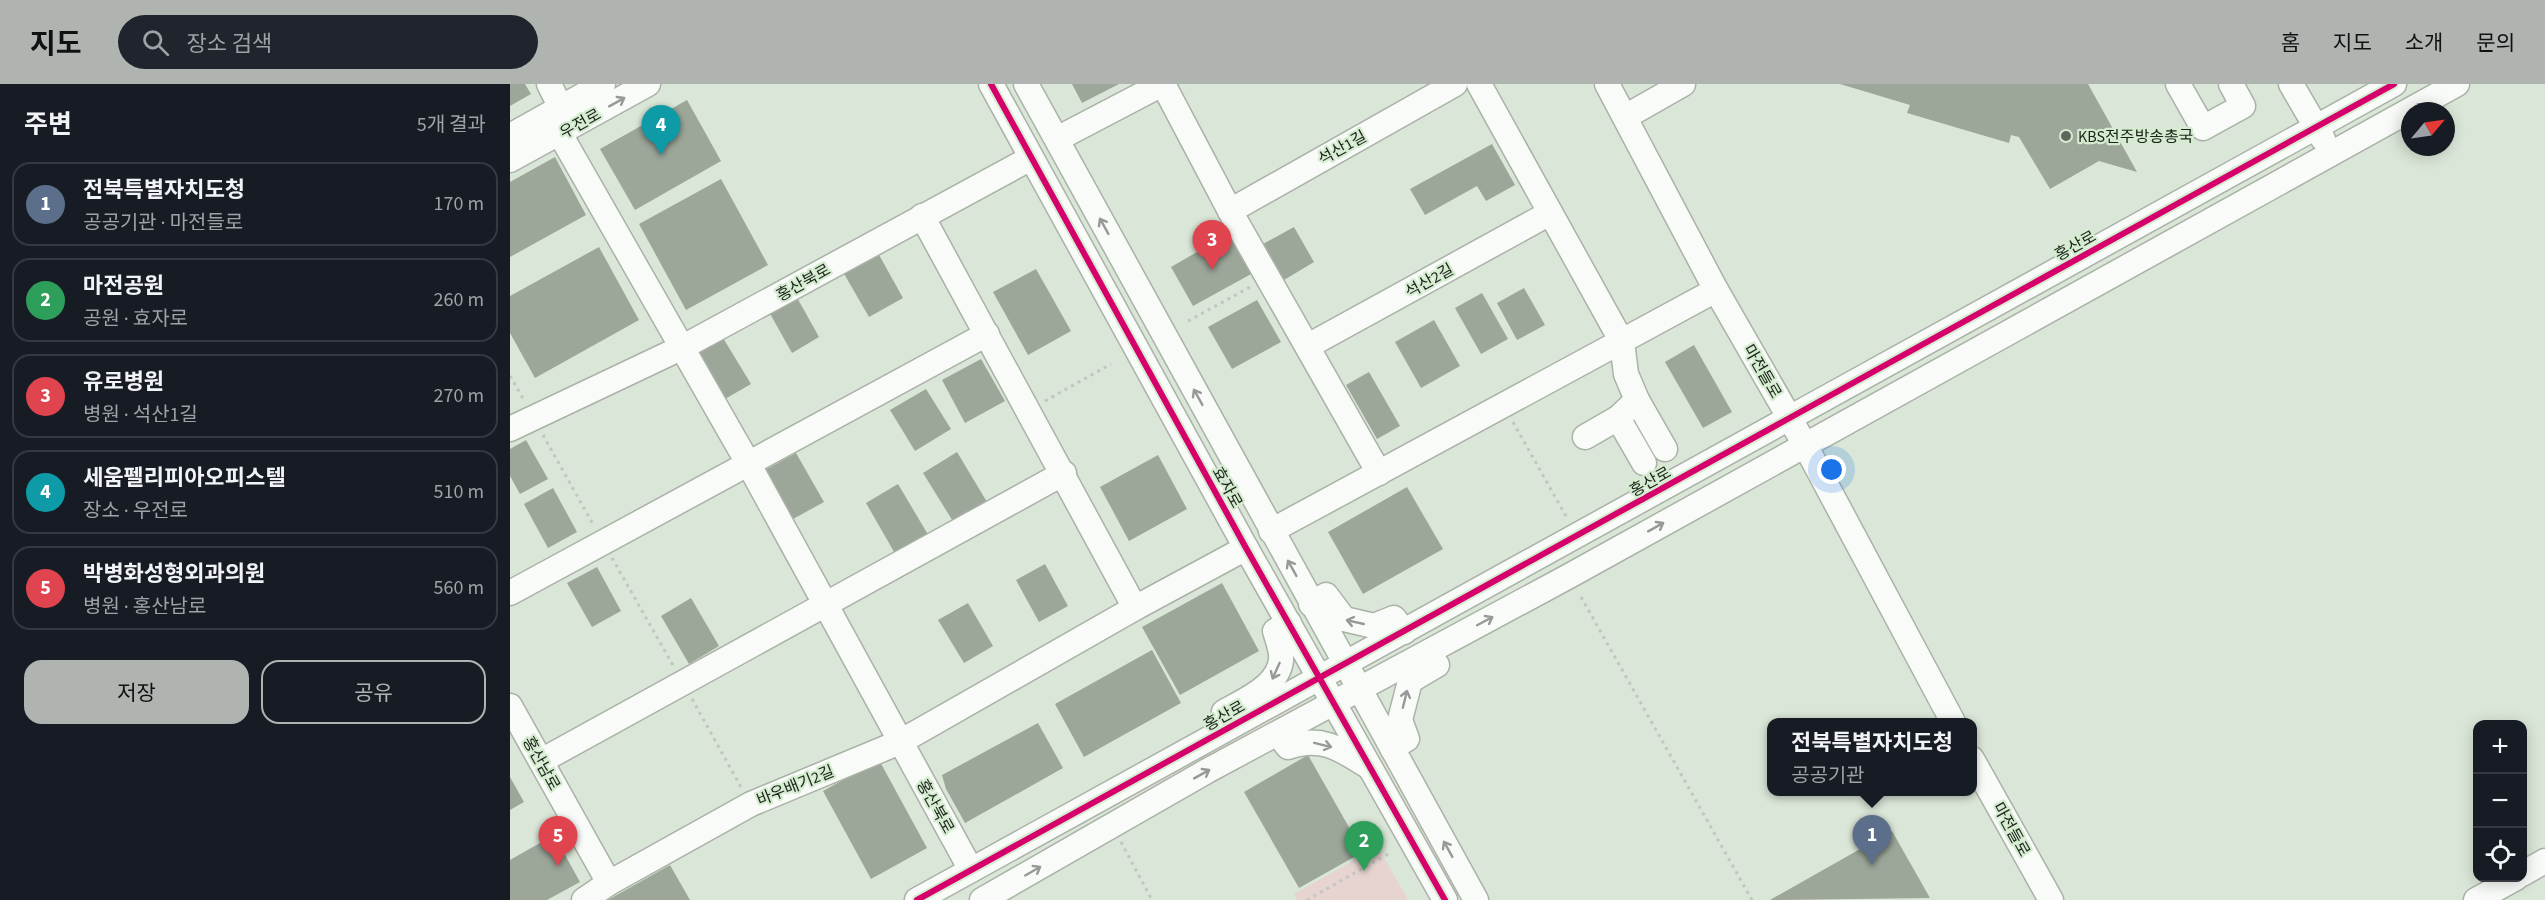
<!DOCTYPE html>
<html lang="ko">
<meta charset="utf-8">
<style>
:root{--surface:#171b24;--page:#20242c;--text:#f1f3f6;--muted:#9ea1a6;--line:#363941;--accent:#afb4b1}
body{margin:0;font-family:"Source Sans 3","Noto Sans KR",sans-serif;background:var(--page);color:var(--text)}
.controls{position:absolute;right:18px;bottom:18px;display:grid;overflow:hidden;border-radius:12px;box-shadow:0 3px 15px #0003}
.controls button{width:54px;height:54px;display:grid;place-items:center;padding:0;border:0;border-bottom:2px solid var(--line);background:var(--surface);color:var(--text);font:30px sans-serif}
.compass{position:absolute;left:1891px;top:18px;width:54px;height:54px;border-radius:50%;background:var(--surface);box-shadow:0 3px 15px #0003;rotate:61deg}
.you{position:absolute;left:1322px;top:386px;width:21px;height:21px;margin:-15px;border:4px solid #fff;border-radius:50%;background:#1a73e8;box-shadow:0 0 0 9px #1a73e833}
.badge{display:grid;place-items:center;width:39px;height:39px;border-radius:50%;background:var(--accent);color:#fff;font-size:20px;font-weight:700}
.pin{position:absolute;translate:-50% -50px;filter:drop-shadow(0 2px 3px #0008)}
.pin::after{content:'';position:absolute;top:32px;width:21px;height:18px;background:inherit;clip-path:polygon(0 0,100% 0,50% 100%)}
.popup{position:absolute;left:1257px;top:634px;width:210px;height:78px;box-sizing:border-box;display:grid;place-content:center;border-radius:12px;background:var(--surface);filter:drop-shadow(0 2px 4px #0005);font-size:20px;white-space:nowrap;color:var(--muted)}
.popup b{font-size:22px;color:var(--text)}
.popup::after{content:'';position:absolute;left:50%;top:100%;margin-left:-12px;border:12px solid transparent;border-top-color:var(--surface)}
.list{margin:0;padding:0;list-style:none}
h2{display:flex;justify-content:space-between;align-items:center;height:78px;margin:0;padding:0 24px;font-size:26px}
h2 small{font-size:20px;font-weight:400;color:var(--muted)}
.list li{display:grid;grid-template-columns:39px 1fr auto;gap:18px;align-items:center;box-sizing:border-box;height:84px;margin:0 12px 12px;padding:0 12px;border:2px solid var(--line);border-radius:18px}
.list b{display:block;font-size:22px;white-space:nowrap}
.list p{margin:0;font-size:20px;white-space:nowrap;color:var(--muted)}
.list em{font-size:20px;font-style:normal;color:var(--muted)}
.actions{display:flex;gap:12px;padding:18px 24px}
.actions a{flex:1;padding:14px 0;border:2px solid var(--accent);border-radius:18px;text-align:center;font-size:21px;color:var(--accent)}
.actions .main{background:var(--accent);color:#111}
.icon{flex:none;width:33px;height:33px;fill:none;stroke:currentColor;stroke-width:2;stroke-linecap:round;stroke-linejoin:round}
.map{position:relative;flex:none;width:2035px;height:816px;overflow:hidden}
header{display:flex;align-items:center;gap:36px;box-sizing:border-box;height:84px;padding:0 30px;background:var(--accent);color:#111}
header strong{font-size:28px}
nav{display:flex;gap:33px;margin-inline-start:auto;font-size:21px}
.search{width:420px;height:54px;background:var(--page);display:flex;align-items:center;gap:15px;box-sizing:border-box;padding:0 21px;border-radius:33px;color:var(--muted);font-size:22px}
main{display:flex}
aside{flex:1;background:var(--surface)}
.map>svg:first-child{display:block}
.green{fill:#e7d4d0}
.building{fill:#9ca699}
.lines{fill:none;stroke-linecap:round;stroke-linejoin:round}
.minor-casing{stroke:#aab2a7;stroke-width:27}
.path{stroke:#c2c6c1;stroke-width:3;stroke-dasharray:3 4.5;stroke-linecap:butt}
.minor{stroke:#f9fbf9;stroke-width:24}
.cycleway-casing{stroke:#d6ecd1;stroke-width:10}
.cycleway{stroke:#d6006c;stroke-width:6}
.oneway{stroke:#959a95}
.poi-dot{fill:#5e675c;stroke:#d6ecd1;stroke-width:2}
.labels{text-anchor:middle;stroke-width:4.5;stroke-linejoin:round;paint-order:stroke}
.street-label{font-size:16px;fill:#1b231a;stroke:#d6ecd1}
.poi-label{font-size:16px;fill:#1b231a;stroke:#d6ecd1;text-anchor:start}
</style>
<header>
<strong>지도</strong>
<div class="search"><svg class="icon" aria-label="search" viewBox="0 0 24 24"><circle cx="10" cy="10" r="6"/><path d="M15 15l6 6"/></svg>장소 검색</div>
<nav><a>홈</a><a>지도</a><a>소개</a><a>문의</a></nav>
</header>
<main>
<aside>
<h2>주변<small>5개 결과</small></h2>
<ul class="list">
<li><span class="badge" style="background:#5c6f8a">1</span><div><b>전북특별자치도청</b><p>공공기관 · 마전들로</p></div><em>170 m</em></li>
<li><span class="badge" style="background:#2e9e5b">2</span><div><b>마전공원</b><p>공원 · 효자로</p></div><em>260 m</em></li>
<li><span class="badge" style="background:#e0444e">3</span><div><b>유로병원</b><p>병원 · 석산1길</p></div><em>270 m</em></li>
<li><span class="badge" style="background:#0f9aa8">4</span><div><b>세움펠리피아오피스텔</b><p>장소 · 우전로</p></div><em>510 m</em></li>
<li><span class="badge" style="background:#e0444e">5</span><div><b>박병화성형외과의원</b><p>병원 · 홍산남로</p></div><em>560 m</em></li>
</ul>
<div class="actions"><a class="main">저장</a><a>공유</a></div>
</aside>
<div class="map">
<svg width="2035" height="816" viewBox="0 0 2035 816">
<rect width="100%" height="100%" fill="#dae6d7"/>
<!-- green -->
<path class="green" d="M 868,763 L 898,816 L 787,816 L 784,810 Z"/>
<!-- building -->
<g class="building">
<path d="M 0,0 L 15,0 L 21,10 L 0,22 Z"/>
<path d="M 562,0 L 609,0 L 572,19 Z"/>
<path d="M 1330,0 L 1578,0 L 1627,88 L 1589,77 L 1540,105 L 1509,53 L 1501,51 L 1499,59 L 1397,29 L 1400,21 Z"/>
<path d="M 177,16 L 211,77 L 125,126 L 90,65 Z"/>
<path d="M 982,60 L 1005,101 L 976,117 L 967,102 L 915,131 L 900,105 Z"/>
<path d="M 45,73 L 76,131 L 0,173 L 0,98 Z"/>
<path d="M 211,95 L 258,181 L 176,226 L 129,140 Z"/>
<path d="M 784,143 L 804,178 L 774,196 L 753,160 Z"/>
<path d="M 720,149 L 743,189 L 683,222 L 661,183 Z"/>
<path d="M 89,163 L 129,236 L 25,294 L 0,249 L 0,212 Z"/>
<path d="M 368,169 L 393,214 L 359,233 L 333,188 Z"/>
<path d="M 526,185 L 561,247 L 518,271 L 483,208 Z"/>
<path d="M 1014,204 L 1035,241 L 1007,256 L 987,219 Z"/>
<path d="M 972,209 L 998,255 L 971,270 L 945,224 Z"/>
<path d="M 285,210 L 309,253 L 282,269 L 258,226 Z"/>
<path d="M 747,216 L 771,258 L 722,285 L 698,243 Z"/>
<path d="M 924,236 L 950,282 L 911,304 L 885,258 Z"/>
<path d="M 210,249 L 241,300 L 215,315 L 185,264 Z"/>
<path d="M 1184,261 L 1222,328 L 1193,344 L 1155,278 Z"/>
<path d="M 471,275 L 495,317 L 455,339 L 432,296 Z"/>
<path d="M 859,288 L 890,342 L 867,355 L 836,301 Z"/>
<path d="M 416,305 L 441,345 L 405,367 L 380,326 Z"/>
<path d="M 16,356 L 38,395 L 10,410 L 0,392 L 0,365 Z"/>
<path d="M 447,368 L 477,418 L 444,439 L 413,389 Z"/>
<path d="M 286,369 L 314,418 L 283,435 L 255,386 Z"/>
<path d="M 648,371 L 677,425 L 619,457 L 590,403 Z"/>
<path d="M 388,400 L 420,454 L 387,473 L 356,419 Z"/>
<path d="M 897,403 L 933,465 L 853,510 L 818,448 Z"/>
<path d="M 43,404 L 67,448 L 38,464 L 14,420 Z"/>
<path d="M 535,480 L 558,522 L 529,538 L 506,496 Z"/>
<path d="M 87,483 L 111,527 L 82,543 L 57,499 Z"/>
<path d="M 712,499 L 749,567 L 670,611 L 632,543 Z"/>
<path d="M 181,514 L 209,562 L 179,580 L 151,532 Z"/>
<path d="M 458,519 L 483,562 L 454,579 L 428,536 Z"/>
<path d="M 642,566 L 671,619 L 574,673 L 545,620 Z"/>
<path d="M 528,639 L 553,684 L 455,739 L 436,705 L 432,691 Z"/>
<path d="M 798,671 L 853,768 L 789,804 L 734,708 Z"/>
<path d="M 369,676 L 417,764 L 361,795 L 313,707 Z"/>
<path d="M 0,693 L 14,718 L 0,726 Z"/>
<path d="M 1382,747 L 1420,814 L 1260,816 Z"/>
<path d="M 44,751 L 70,798 L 37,816 L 0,816 L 0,776 Z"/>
<path d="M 160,781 L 180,816 L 98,816 Z"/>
</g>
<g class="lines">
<!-- minor casing -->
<g class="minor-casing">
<g id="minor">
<path d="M 39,0 L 51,24 L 50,50 L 238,379 L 461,786"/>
<path d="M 481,0 L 736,464 L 935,816"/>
<path d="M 516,0 L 966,816"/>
<path d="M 653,0 L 720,127 L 869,389"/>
<path d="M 969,0 L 1112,258 L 1116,290 L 1127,316 L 1155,365"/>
<path d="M 1097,0 L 1206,206 L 1295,361 L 1443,638"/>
<path d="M 1668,0 L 1693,44 L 1733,22 L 1721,0"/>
<path d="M 1781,0 L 1813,55"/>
<path d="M 1115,33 L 1173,0"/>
<path d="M 0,52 L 93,0"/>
<path d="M 547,55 L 652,0"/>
<path d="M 0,76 L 138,0"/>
<path d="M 720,127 L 945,0"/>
<path d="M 412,132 L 625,524"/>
<path d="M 798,262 L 1040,129"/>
<path d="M 1108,334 L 1134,379"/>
<path d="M 0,345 L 173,263 L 521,74"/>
<path d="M 1075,353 L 1108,334 L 1127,316"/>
<path d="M 761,447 L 1206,206"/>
<path d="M 0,509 L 477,250"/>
<path d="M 801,520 L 816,511 L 834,535 L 864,542 L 884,534 L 894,548"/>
<path d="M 0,622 L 99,799"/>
<path d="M 719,636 L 714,628 C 735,616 774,600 771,570 C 770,562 767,554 765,547 L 779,539"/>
<path d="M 768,650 L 778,663 C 811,651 831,665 859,683"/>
<path d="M 882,664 L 897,655 L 890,636 L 900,597 L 927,581"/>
<path d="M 1462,675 L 1541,816"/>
<path d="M 31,677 L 554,389"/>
<path d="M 2012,790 L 2035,777"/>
<path d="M 74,816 L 99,799 L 241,720 L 390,658 L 625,524 L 736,464"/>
<path d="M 407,816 L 1884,0"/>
<path d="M 472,816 L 697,687 L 1061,491 L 1947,0"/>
<path d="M 1966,816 L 2006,794"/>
</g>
</g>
<!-- path -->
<g class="path">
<path d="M 678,237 L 742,202"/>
<path d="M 0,292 L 14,316"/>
<path d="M 535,317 L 601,280"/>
<path d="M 1003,338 L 1057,434"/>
<path d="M 33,351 L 84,442"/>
<path d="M 102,474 L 164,583"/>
<path d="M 1071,513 L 1242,816"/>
<path d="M 182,615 L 231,703"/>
<path d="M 611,758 L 642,816"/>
<path d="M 797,816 L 880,769"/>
</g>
<!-- minor -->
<use href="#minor" class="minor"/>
<!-- cycleway casing -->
<g class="cycleway-casing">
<g id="cycleway">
<path d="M 481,0 L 736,464 L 935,816"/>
<path d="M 407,816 L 1884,0"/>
</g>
</g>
<!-- cycleway -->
<use href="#cycleway" class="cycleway"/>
</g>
<!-- one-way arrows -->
<defs><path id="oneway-shaft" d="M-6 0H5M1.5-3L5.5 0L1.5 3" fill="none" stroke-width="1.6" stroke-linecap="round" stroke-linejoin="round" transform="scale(1.5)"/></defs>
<g class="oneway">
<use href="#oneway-shaft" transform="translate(107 18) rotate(-29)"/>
<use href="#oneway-shaft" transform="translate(594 142) rotate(-119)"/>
<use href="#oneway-shaft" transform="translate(688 313) rotate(-119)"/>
<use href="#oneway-shaft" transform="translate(1146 443) rotate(-29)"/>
<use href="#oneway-shaft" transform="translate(782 484) rotate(-119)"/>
<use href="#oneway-shaft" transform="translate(975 537) rotate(-28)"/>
<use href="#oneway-shaft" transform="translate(845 538) rotate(-167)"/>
<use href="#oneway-shaft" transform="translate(766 587) rotate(114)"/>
<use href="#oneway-shaft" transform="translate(895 615) rotate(-76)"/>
<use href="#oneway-shaft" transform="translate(813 661) rotate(14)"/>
<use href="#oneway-shaft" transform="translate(692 690) rotate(-29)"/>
<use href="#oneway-shaft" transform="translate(938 765) rotate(-119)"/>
<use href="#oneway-shaft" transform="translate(523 787) rotate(-30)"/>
</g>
<!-- markers -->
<circle class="poi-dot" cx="1556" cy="52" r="6"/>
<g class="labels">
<!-- street labels -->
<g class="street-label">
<text transform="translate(70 39) rotate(-29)" y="6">우전로</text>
<text transform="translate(832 63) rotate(-29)" y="6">석산1길</text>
<text transform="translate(1565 161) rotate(-29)" y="6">홍산로</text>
<text transform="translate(919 196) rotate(-29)" y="6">석산2길</text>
<text transform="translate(293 198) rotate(-29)" y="6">홍산북로</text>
<text transform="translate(1253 287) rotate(60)" y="6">마전들로</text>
<text transform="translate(1140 397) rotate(-29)" y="6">홍산로</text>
<text transform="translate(718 403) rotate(61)" y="6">효자로</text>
<text transform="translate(714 631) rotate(-29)" y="6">홍산로</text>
<text transform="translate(32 679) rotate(61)" y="6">홍산남로</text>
<text transform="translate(285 701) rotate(-22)" y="6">바우배기2길</text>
<text transform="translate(426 722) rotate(61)" y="6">홍산북로</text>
<text transform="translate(1502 745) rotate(61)" y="6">마전들로</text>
</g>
<!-- poi labels -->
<g class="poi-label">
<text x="1568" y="58">KBS전주방송총국</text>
</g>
</g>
</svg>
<div class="controls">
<button>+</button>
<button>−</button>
<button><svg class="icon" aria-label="locate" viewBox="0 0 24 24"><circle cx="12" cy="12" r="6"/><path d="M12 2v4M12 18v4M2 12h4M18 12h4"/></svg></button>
</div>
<svg class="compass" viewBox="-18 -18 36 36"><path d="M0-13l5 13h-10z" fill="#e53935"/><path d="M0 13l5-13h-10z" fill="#9ea1a6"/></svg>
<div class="you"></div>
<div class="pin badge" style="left:1362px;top:781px;background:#5c6f8a">1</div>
<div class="popup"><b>전북특별자치도청</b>공공기관</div>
<div class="pin badge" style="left:854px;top:787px;background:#2e9e5b">2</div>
<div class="pin badge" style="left:702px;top:186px;background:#e0444e">3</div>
<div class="pin badge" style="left:151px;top:71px;background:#0f9aa8">4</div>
<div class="pin badge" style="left:48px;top:782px;background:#e0444e">5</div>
</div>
</main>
